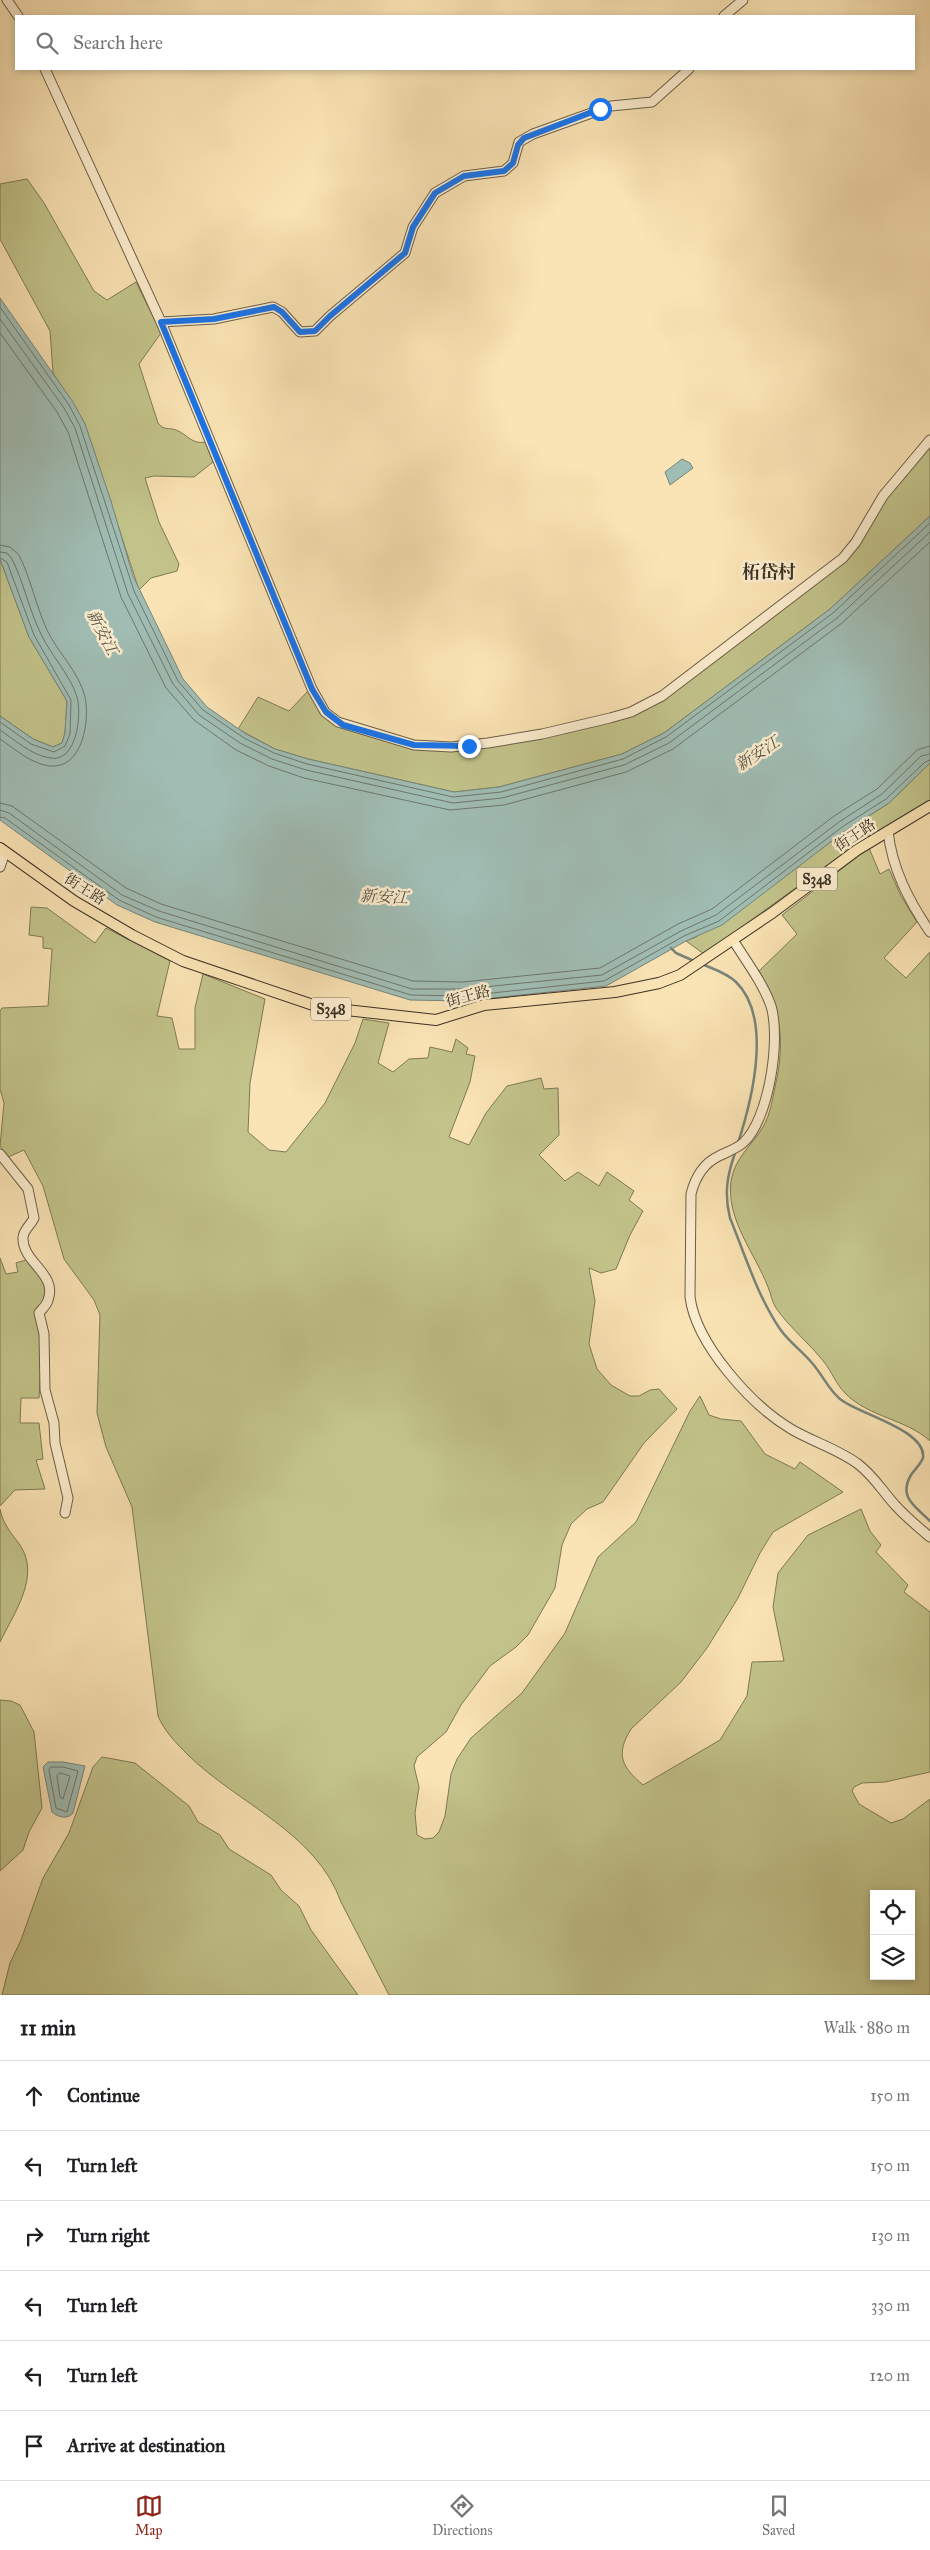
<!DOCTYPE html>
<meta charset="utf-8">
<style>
:root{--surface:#fff;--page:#f6f6f6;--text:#202124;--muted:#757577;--line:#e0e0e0;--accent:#8f2418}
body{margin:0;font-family:"IM FELL Great Primer","Noto Serif SC",serif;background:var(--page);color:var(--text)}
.controls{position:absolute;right:15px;bottom:15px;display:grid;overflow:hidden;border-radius:0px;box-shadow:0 2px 8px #0003}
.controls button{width:45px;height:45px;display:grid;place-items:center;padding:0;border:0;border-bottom:1px solid var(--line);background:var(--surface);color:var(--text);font:25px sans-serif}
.stop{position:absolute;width:15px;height:15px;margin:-11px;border:4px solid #1a73e8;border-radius:50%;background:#fff}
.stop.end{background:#1a73e8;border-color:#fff;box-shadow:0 1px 5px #0008}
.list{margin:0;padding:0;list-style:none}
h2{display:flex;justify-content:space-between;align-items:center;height:65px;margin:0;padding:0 20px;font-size:21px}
h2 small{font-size:16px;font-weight:400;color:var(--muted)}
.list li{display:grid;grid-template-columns:32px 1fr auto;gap:15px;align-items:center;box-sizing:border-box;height:70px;padding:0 20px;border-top:1px solid var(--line)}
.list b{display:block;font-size:19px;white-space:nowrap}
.list em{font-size:16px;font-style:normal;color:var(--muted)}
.icon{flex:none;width:28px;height:28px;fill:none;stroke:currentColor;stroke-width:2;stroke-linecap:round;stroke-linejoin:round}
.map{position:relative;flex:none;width:930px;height:1995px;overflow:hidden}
.search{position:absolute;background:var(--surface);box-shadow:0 2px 8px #0003;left:15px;right:15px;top:15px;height:55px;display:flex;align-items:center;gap:12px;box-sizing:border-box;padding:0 18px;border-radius:0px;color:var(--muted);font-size:19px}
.sheet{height:485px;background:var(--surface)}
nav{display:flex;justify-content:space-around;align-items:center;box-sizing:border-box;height:70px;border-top:1px solid var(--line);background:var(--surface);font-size:14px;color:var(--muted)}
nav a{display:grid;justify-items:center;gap:2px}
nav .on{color:var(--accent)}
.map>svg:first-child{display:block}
.green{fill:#c2c38a;stroke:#7e7a57;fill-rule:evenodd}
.water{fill:#a0bdb4;stroke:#77857a}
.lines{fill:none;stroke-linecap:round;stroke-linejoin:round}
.shore{stroke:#6d776c;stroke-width:1}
.stream{stroke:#77857a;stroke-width:2.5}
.minor-casing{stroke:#6a5e48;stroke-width:11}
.major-casing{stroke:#3a3124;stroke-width:12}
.minor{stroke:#fcedce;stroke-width:9}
.major{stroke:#fae3b4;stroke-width:10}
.route{stroke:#1a73e8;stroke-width:6}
.labels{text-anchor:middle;stroke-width:5;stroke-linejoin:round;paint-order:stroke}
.shield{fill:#fcedce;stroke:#746957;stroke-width:1}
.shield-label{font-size:14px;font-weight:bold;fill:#3a3124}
.street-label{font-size:15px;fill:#3a3124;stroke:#fcedce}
.water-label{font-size:16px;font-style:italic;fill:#545448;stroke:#fcedce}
.quarter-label{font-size:18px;font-weight:bold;fill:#3a3124;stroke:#fcedce}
</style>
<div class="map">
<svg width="930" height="1995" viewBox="0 0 930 1995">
<rect width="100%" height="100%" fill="#fae3b4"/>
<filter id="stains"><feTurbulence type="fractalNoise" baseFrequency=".004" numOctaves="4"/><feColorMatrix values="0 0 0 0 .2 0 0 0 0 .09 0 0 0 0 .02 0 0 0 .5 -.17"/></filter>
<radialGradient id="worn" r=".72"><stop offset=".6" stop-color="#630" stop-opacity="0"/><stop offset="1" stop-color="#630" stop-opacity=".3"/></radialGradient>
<!-- green -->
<g class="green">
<path d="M 27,179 L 44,203 L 94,291 L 107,300 L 136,282 L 161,333 L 139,364 L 158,423 C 164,431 168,427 176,430 C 187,434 192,445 205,442 L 213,462 L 194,477 L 154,476 L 145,478 L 159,522 L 179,564 L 177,571 L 151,578 L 139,590 L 85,424 L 53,373 L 50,331 L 0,239 L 0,184 Z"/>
<path d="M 930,446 L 930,516 L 830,609 L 664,733 L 622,754 L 499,787 L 454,792 L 308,759 L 275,749 L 238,729 L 258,697 L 289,711 L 309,690 L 337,726 L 415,748 L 466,750 L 555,735 L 660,702 L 837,567 L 880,503 Z"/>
<path d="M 0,559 L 29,637 L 67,701 L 65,733 L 62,743 L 53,747 L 33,739 L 0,716 Z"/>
<path d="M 930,763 L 930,800 L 925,804 L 854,846 L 704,954 L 686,941 L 696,937 L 846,831 L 889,803 Z"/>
<path d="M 869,848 L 880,874 L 889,869 L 901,896 L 917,922 L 884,958 L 906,978 L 930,952 L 930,1441 C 906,1419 868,1417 845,1393 C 836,1384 832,1372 824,1362 C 809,1343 790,1328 776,1308 C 772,1302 771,1294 768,1287 C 755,1253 726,1220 731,1181 C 735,1157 751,1147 763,1127 C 770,1115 772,1101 775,1087 C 785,1045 782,1009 759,971 L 797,934 L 782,915 Z"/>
<path d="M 31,907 L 47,908 L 95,943 L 106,928 L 170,961 L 157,1016 L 172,1018 L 179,1049 L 195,1049 L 195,1008 L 203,974 L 265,999 L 250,1083 L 248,1132 L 269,1150 L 286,1152 L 325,1103 L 355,1043 L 363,1019 L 389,1023 L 378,1063 L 393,1072 L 409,1059 L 428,1058 L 430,1047 L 452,1052 L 456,1039 L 468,1048 L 466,1054 L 475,1056 L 470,1082 L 449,1137 L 469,1145 L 486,1113 L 507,1086 L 541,1078 L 544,1089 L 558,1088 L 559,1135 L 539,1155 L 565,1181 L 578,1172 L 599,1186 L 607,1172 L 634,1191 L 629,1200 L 643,1211 L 630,1235 L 616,1269 L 601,1273 L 589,1268 L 595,1301 L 589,1344 L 597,1369 L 611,1385 L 630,1396 L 639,1396 L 650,1390 L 659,1389 L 677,1409 L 644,1443 L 603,1502 L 587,1509 L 571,1524 L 562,1545 L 555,1588 L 528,1635 L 516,1647 L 490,1666 L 461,1705 L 446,1732 L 417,1757 L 414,1766 L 419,1787 L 415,1813 L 417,1835 L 425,1839 L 433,1838 L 439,1832 L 445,1816 L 451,1774 L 457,1759 L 471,1738 L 522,1693 L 565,1633 L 598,1557 L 636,1522 L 690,1411 L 700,1396 L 709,1415 L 721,1419 L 741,1421 L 765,1454 L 795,1469 L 800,1462 L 843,1492 L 773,1532 L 760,1553 L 738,1598 L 707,1648 L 681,1682 L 631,1729 C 615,1755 622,1767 643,1785 L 720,1740 L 747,1696 L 752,1662 L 784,1661 L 773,1607 L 778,1573 L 808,1535 L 861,1509 L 870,1531 L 881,1545 L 876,1552 L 908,1585 L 904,1592 L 930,1612 L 930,1772 L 885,1782 L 862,1783 L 854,1787 L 852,1791 L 859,1804 L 891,1823 L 903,1819 L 930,1799 L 930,1995 L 389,1995 L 341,1902 C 316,1832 238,1804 188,1755 C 176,1743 165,1732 158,1716 L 132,1507 L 106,1447 L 97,1413 L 100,1315 L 94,1300 L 64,1259 L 43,1186 L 24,1150 L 8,1157 L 0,1146 L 4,1103 L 0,1089 L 0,1011 L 2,1008 L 48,1006 L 52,949 L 43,948 L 43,937 L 29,935 ZM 874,1894 L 911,1894 L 911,1976 L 874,1976 Z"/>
<path d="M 0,1258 L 6,1274 L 18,1272 L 16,1263 L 29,1259 L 47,1285 L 46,1299 L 37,1312 L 42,1352 L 39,1398 L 21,1398 L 20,1423 L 39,1423 L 43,1459 L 36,1460 L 45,1489 L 15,1490 L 0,1506 Z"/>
<path d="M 0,1509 C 3,1524 11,1533 20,1545 C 41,1576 14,1613 0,1642 Z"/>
<path d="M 0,1700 L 11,1701 L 20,1705 L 34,1732 L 42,1808 L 29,1832 L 23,1850 L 0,1871 Z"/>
<path d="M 102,1757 L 135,1763 L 189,1806 L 198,1822 L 220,1835 L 229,1849 L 271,1875 L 281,1890 L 299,1906 L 311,1930 L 358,1995 L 2,1995 L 10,1963 L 21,1940 L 43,1878 L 69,1833 L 93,1767 Z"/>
</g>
<!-- water -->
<g class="water">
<path d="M 0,298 L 73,402 L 85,424 L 111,501 L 133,576 L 183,679 L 207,707 L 246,734 L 275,749 L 308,759 L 454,792 L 499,787 L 622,754 L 664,733 L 830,609 L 930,516 L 930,763 L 889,803 L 845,831 L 722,925 L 686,941 L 606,986 L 464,1001 L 410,1000 L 155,922 L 117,905 L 0,820 L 0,716 L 33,739 L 53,747 L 62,743 L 65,733 L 67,701 L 29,637 L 0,559 Z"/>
<path d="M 682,459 L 690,463 L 693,468 L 670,485 L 665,472 Z"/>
<path d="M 48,1762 L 63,1762 L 85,1766 L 73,1813 C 67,1820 58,1817 52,1812 L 43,1767 Z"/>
</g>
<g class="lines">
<!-- shore -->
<g class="shore">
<path d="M 0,307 L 69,405 L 80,426 L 134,591 L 178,681 L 203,710 L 244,738 L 274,753 L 307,764 L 453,797 L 501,792 L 623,759 L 666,737 L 833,613 L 930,523"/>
<path d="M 0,319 L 64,408 L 75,428 L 128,594 L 173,684 L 199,715 L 240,743 L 272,759 L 306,770 L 453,803 L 502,798 L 624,765 L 669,743 L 837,618 L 930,532"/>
<path d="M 0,333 L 57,412 L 68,432 L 121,597 L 166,688 L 194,720 L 236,750 L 269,766 L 304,778 L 450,810 L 504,805 L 626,772 L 673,749 L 842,623 L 930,542"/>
<path d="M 0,545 L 10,547 L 19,555 C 31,579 36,606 47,630 C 58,653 79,672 85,697 C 90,720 83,769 50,766 C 31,764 15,749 0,739"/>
<path d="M 0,552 L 7,553 L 12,559 C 24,583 29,610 41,634 C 51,656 70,674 77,697 C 82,714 77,763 50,758 C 31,755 15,740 0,730"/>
<path d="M 0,558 L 7,562 L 34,635 L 71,700 L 70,734 L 65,746 L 54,752 L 31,744 L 0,722"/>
<path d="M 0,803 L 12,806 L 126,888 L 161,904 L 413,981 L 463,982 L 600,968 L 678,924 L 712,909 L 834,816 L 877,789 L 917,750 L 930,746"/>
<path d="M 0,810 L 9,813 L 122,895 L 159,911 L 412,989 L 464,989 L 602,975 L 681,931 L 716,915 L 839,822 L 882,794 L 921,756 L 930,754"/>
<path d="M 0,817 L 5,818 L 119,900 L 156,917 L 411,995 L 464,996 L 604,981 L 684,936 L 719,921 L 842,827 L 886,799 L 925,762 L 930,760"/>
<path d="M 51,1767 L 63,1767 L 78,1771 L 67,1812 L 56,1808 L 49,1770 Z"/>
<path d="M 60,1773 L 70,1776 L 63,1799 L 60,1797 L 57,1776 Z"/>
</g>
<!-- stream -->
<g class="stream">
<path d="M 671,948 L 676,953 L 694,961"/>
<path d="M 702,964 C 713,969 727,973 736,982 C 773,1018 752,1100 738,1143"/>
<path d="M 735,1153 C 727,1176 724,1194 730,1218 C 745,1255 758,1297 780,1329 C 789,1342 802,1351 812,1363 C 822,1374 828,1389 840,1399 C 858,1414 927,1430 923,1458 C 920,1465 915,1469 911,1475 C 898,1497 915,1506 930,1521"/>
</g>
<!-- minor casing -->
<g class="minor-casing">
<g id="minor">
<path d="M 7,0 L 18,16"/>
<path d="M 724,16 L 743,0"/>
<path d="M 45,69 L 161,322 L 312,689 L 325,712 L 338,722 L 414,745 L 451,747 L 488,743 L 542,734 L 610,718 L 631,712 L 662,696 L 843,558 L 856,542 L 883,496 L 930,440"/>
<path d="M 161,322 L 214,319 L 273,307 L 282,312 L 300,332 L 315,331 L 330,316 L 405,253 L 413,227 L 435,193 L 464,176 L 504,171 L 513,163 L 519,142 L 533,134 L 611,106 L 652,102 L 689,69"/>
<path d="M 888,831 C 892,869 909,901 930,932"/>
<path d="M 0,867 L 5,852"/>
<path d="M 733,940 C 746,961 763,983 771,1006 C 781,1039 769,1120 743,1143 C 736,1149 727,1152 719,1156 C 704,1163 695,1178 691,1194 L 690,1297 C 696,1344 751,1405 791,1429 C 813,1442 838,1449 858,1464 C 874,1476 883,1492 896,1506 C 907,1518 918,1527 930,1537"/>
<path d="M 0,1154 L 28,1189 L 34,1218 C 31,1225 23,1230 23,1238 C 22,1262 58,1274 48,1300 C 47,1305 42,1309 39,1313 L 44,1334 L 45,1390 L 54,1423 L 55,1443 L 68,1498 L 65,1513"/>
</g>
</g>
<!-- major casing -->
<g class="major-casing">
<path id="major" d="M 0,848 L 74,901 L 132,935 L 183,961 L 319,1007 L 436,1020 L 484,1005 L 615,992 L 659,983 L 680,975 L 772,913 L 857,850 L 930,806"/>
</g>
<!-- minor -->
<use href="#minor" class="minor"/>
<!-- major -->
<use href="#major" class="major"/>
</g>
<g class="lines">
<!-- route -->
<path class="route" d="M 469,746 L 414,745 L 343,725 L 326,712 L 312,689 L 161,322 L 214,319 L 274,307 L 282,312 L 300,332 L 315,331 L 330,316 L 405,253 L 413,227 L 435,193 L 464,176 L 504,171 L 513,163 L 518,145 L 524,138 L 600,109"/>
</g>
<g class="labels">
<!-- shield labels -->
<g class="shield">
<rect x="797" y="867.5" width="40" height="23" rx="4"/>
<rect x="311" y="997.5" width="40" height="23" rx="4"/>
</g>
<g class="shield-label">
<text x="817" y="884">S348</text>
<text x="331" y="1014">S348</text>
</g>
<!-- street labels -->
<g class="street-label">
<text transform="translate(855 835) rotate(-33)" y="5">街王路</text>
<text transform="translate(85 889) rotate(32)" y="5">街王路</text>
<text transform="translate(468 996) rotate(-15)" y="5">街王路</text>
</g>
<!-- water labels -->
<g class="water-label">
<text transform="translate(103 632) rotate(63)" y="6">新安江</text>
<text transform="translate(757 753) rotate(-33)" y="6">新安江</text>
<text transform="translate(384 896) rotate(3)" y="6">新安江</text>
</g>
<!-- quarter labels -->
<g class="quarter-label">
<text x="769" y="578">柘岱村</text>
</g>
</g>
<rect width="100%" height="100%" filter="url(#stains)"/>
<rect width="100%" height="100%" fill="url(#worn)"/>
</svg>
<div class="controls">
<button><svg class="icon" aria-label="locate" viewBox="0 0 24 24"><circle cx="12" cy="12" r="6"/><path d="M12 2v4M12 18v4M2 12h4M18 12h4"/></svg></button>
<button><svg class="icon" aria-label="layers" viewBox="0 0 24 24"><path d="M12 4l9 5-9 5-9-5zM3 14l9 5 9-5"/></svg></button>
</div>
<div class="stop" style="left:600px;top:109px"></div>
<div class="stop end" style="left:469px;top:746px"></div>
<div class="search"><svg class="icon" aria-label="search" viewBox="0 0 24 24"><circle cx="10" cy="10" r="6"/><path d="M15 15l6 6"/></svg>Search here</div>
</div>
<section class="sheet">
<h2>11 min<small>Walk · 880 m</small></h2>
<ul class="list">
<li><svg class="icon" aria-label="ahead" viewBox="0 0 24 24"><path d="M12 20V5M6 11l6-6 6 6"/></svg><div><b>Continue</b></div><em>150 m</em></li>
<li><svg class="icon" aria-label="left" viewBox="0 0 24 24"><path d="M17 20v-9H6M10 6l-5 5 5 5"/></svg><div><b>Turn left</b></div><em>150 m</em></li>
<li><svg class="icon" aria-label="right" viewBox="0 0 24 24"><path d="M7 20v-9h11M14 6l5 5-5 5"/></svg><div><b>Turn right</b></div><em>130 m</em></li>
<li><svg class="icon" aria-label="left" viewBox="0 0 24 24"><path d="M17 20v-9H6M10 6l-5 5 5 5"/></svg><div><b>Turn left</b></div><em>330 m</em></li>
<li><svg class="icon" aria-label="left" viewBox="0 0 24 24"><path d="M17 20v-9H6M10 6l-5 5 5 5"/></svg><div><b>Turn left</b></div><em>120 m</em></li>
<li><svg class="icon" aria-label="arrive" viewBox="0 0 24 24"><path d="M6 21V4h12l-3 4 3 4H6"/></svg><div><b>Arrive at destination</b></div></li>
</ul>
</section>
<nav>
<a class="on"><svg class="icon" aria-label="map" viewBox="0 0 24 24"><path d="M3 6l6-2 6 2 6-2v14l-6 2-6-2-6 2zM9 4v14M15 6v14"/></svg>Map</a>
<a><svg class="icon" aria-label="directions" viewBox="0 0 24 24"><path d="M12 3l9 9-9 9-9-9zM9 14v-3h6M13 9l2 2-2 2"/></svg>Directions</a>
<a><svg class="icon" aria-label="saved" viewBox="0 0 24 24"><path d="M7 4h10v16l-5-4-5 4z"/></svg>Saved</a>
</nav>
